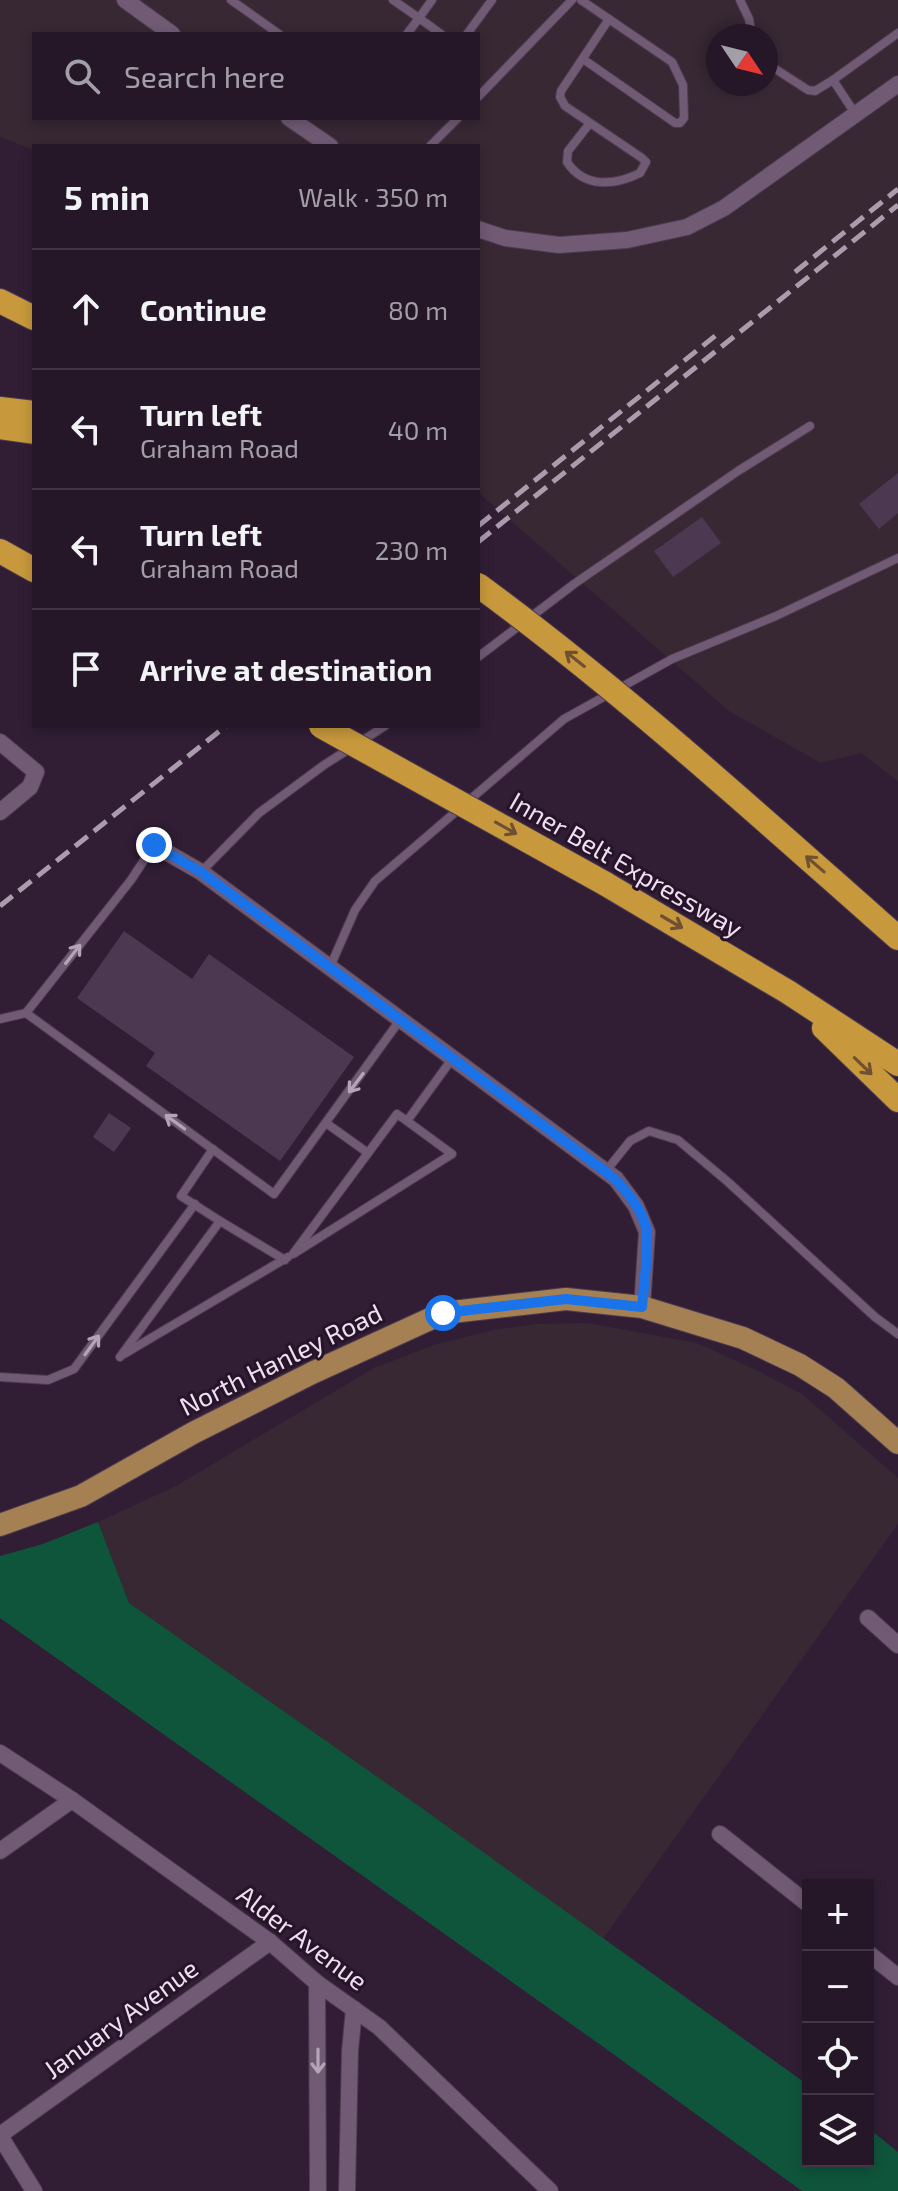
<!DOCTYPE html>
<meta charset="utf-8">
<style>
:root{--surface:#251628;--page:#2d1f30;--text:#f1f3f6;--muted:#a39fa8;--line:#423545}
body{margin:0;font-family:"Exo 2",sans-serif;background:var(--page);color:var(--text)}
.controls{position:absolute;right:24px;bottom:24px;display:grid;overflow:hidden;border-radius:0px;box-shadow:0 4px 12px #0003}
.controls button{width:72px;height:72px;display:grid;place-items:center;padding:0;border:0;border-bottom:2px solid var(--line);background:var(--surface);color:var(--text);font:40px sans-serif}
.compass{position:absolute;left:706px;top:24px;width:72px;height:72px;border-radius:50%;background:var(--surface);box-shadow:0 4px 12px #0003;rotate:125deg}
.stop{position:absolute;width:24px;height:24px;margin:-18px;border:6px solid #1a73e8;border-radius:50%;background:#fff}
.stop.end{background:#1a73e8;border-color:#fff;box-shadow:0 2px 8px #0008}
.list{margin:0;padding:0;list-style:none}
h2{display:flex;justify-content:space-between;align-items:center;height:104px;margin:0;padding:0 32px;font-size:34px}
h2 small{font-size:26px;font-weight:400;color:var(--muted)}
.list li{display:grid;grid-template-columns:52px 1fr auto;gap:24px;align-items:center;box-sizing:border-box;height:120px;padding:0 32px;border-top:2px solid var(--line)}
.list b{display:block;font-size:30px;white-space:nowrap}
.list p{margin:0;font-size:26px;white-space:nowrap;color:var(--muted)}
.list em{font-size:26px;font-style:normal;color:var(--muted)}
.icon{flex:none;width:44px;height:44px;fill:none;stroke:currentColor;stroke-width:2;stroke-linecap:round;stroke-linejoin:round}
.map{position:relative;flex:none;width:898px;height:2191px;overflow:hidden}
.search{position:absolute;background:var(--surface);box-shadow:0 4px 12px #0003;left:32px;top:32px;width:448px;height:88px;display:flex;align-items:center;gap:20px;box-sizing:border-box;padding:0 28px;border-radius:0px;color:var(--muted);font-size:30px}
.panel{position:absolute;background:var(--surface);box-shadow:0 4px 12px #0003;left:32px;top:144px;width:448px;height:584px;border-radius:0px}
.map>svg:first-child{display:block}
.industrial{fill:#372834;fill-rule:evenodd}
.green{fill:#0f553b}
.building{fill:#4d3851}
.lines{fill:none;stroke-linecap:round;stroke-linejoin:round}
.service-casing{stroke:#4c3b4f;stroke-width:10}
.minor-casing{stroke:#4c3b4f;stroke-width:18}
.primary-casing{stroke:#4c3b4f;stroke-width:24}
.motorway-casing{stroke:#4c3b4f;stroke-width:26}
.service{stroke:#705a74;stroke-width:8}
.minor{stroke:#705a74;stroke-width:16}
.primary{stroke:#a58052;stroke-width:22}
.motorway{stroke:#c8993c;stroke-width:24}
.rail{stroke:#aa9bad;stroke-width:5;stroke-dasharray:16 8;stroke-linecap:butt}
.motorway-bridge-casing{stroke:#4c3b4f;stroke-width:26;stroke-linecap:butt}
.motorway-bridge{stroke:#c8993c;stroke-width:24}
.oneway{stroke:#6f5033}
.oneway2{stroke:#b5a4b8}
.route{stroke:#1a73e8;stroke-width:10}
.labels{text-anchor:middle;stroke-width:6;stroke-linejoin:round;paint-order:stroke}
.street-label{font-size:26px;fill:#ede0ef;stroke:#27142b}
</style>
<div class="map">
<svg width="898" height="2191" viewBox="0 0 898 2191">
<rect width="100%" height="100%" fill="#311e35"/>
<!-- industrial -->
<g class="industrial">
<path d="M 0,0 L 898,0 L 898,781 L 861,753 L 821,763 L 729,711 L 478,492 L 478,146 L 34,146 L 34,150 L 0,137 ZM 34,34 L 478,34 L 478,118 L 34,118 ZM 718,36 L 766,36 L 766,84 L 718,84 Z"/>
<path d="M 588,1323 L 697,1343 L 760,1372 L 802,1394 L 898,1478 L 898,1524 L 603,1939 L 129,1603 L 98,1522 L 176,1486 L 374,1368 L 434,1345 L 493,1330 L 537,1324 Z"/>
</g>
<!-- green -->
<path class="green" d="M 98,1522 L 129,1603 L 416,1804 L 808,2085 L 808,2161 L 868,2161 L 868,2128 L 898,2152 L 898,2191 L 802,2191 L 609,2051 L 0,1618 L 0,1556 L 43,1544 Z"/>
<!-- building -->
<g class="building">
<path d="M 898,473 L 898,513 L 879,529 L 859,504 Z"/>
<path d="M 702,517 L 721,543 L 673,577 L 654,551 Z"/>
<path d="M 124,931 L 192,979 L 209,954 L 354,1057 L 280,1161 L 146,1066 L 155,1053 L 77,998 Z"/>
<path d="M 109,1113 L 131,1128 L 114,1152 L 93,1137 Z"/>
</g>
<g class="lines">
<!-- service casing -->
<g class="service-casing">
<g id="service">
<path d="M 231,0 L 279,34"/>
<path d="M 393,0 L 419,18 L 407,34"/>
<path d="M 432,0 L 419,18 L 441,34"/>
<path d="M 581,0 L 672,62 L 683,85 L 684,118 L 680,123 L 675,123 L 583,59"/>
<path d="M 740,0 L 749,19 L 752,36"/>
<path d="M 467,34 L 492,0"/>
<path d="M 766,63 L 808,90 L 815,91 L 833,80"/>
<path d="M 478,97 L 572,0"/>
<path d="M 856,115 L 833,80 L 898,33"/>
<path d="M 590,123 L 568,151 L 567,162 C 584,188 614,186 640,173 L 646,162 L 642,158 L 565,106 L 560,97 L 561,91 L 609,19"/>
<path d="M 430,146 L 458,118"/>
<path d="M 478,657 L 574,584 L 738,471 L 810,426"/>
<path d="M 154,845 L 131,880 L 26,1013 L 274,1194 L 400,1020"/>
<path d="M 201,872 L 259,813 L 324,765 L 385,726"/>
<path d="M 330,967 L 355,910 L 375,881 L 564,719 L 672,659 L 776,616 L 898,558"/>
<path d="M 0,1019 L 26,1013"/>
<path d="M 407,1121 L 452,1154 L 293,1254 L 397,1114 L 407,1121 L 452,1059"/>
<path d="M 326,1123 L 368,1153"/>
<path d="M 213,1149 L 181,1196 L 220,1221"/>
<path d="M 606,1171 L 630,1141 L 649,1131 L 678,1140 L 728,1182 L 875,1317 L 898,1334"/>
<path d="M 124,1354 L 288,1257"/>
<path d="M 120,1357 L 220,1221 L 285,1260"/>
<path d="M 0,1377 L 48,1380 L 74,1369 L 195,1204"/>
</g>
</g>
<!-- minor casing -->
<g class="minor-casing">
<g id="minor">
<path d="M 125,0 L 172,34"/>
<path d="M 289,118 L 330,146"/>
<path d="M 478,229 L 505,238 L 559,245 L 627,240 L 687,227 L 724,208 L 898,84"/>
<path d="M 0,742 L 36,772 L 30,787 L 0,812"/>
<path d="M 154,845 L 201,872 L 616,1179 L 636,1206 L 647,1232 L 642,1307"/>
<path d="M 868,1618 L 898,1645"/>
<path d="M 0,1753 L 72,1800 L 270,1942 L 317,1983 L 379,2027 L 550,2191"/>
<path d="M 720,1834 L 808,1904"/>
<path d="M 0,1851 L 72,1800"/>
<path d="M 868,1953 L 898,1977"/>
<path d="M 317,1983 L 318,2191"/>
<path d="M 0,2135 L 270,1942"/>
<path d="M 0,2136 L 34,2191"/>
<path d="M 347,2191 L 350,2051 L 354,2009"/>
</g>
</g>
<!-- primary casing -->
<g class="primary-casing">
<path id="primary" d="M 0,1525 L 81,1496 L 193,1433 L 312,1373 L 443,1313 L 566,1299 L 642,1307 L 743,1338 L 800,1365 L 836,1388 L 898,1443"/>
</g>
<!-- motorway casing -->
<g class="motorway-casing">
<g id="motorway">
<path d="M 0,301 L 34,318"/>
<path d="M 0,409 L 34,413"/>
<path d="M 0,427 L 34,432"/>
<path d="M 0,551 L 34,570"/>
<path d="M 604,883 L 788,992 L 898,1064"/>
<path d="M 873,916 L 898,938"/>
<path d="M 824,1028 L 898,1100"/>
</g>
</g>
<!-- service -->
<use href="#service" class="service"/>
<!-- minor -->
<use href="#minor" class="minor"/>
<!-- primary -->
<use href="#primary" class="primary"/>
<!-- motorway -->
<use href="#motorway" class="motorway"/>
<!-- rail -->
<g class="rail">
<path d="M 795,272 L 898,189"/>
<path d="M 478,526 L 720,332"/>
<path d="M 478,542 L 898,205"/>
<path d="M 0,906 L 226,726"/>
</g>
<!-- motorway-bridge casing -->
<g class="motorway-bridge-casing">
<g id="motorway-bridge">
<path d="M 478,585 C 617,687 744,802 873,916"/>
<path d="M 321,726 L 604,883"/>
</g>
</g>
<!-- motorway-bridge -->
<use href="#motorway-bridge" class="motorway-bridge"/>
</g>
<!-- one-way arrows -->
<defs><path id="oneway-shaft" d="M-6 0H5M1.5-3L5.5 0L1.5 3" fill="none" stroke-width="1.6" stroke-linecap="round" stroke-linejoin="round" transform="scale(2)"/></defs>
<g class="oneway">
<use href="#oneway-shaft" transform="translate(575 659) rotate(-142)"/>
<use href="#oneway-shaft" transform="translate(506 828) rotate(29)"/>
<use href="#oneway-shaft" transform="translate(815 864) rotate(-139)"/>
<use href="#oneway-shaft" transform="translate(672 922) rotate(30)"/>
<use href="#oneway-shaft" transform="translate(863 1066) rotate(44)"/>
</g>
<g class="oneway2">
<use href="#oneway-shaft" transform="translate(73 954) rotate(-52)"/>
<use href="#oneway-shaft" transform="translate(356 1083) rotate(127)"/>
<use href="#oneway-shaft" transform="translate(175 1122) rotate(-144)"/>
<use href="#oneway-shaft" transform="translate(92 1345) rotate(-54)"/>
<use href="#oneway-shaft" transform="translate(318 2061) rotate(90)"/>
</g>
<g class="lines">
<!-- route -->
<path class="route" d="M 154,845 L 201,872 L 606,1172 C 623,1185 646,1212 647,1235 C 648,1259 644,1283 642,1307 L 566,1299 L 443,1313"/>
</g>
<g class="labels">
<!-- street labels -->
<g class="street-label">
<text transform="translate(626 865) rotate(30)" y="9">Inner Belt Expressway</text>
<text transform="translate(281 1360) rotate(-26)" y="9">North Hanley Road</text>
<text transform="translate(302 1938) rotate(37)" y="9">Alder Avenue</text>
<text transform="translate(121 2019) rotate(-36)" y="9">January Avenue</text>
</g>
</g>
</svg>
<div class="controls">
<button>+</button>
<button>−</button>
<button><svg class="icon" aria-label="locate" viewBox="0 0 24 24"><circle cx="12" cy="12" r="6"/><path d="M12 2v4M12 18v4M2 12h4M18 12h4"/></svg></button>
<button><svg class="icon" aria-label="layers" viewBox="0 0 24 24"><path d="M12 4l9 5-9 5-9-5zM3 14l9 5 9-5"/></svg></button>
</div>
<svg class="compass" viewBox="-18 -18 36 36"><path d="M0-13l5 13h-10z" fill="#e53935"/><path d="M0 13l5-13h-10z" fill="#a39fa8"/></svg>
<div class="stop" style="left:443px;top:1313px"></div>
<div class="stop end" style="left:154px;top:845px"></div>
<div class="search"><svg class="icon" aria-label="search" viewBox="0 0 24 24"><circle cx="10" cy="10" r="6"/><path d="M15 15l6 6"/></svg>Search here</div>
<section class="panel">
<h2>5 min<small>Walk · 350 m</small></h2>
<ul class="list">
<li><svg class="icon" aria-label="ahead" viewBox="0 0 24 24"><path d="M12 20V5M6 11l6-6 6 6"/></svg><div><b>Continue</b></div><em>80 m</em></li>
<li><svg class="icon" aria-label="left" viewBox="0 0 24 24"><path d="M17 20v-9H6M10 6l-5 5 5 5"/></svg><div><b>Turn left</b><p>Graham Road</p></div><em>40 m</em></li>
<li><svg class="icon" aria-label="left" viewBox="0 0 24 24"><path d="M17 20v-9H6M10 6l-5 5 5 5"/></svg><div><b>Turn left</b><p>Graham Road</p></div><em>230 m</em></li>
<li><svg class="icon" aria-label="arrive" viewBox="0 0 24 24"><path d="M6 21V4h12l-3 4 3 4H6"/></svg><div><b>Arrive at destination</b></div></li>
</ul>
</section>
</div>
